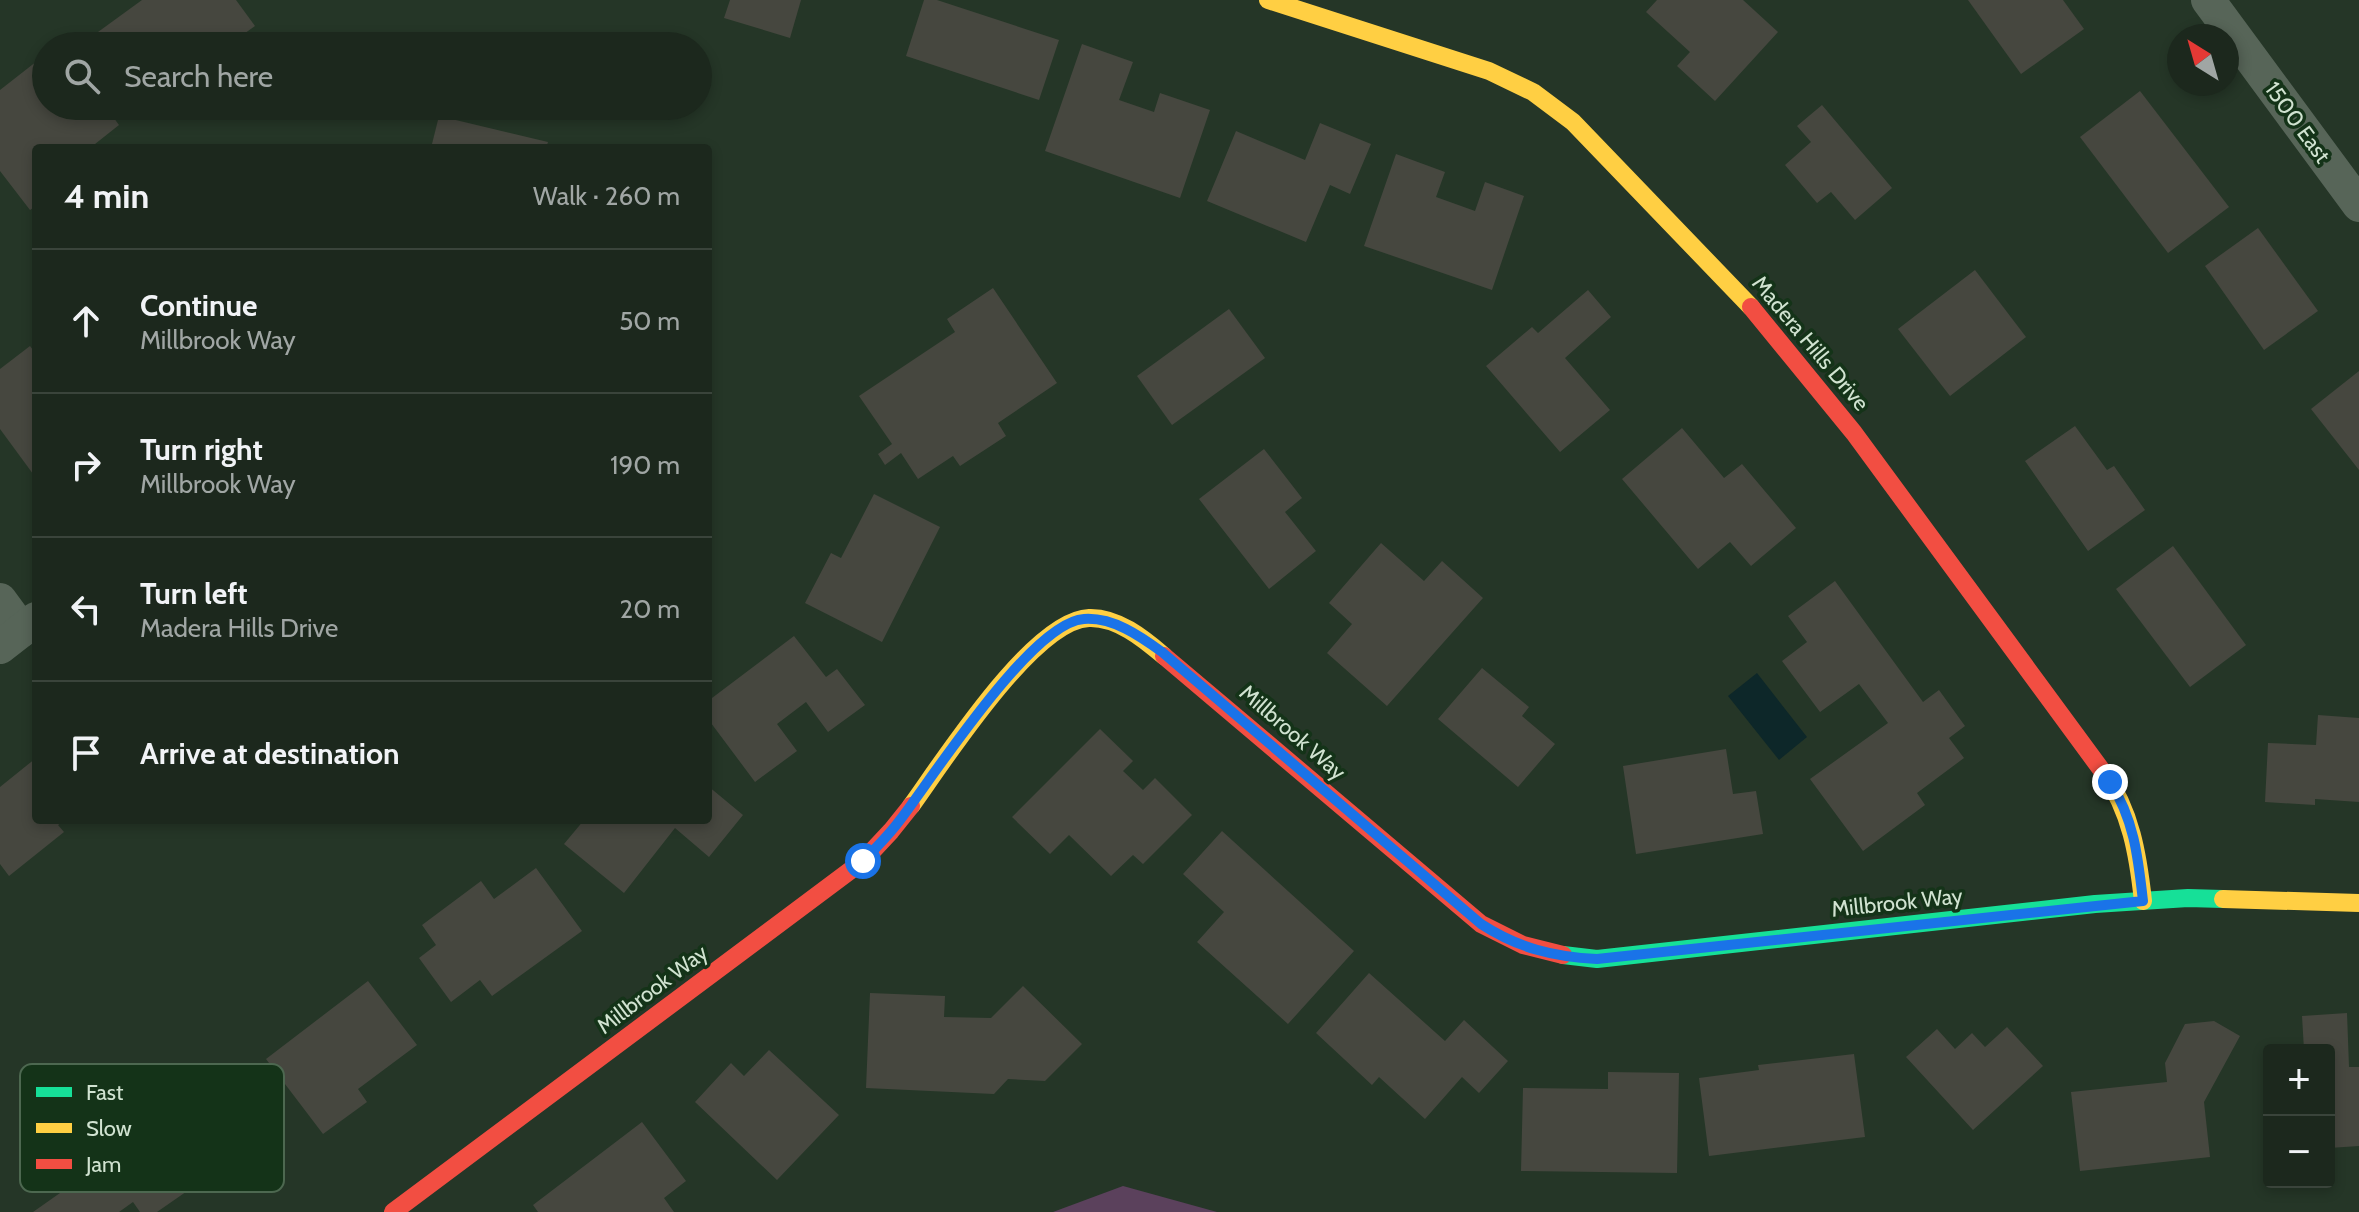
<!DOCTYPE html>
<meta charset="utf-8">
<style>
:root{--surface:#1c281d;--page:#253026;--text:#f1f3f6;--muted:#a0a6a4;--line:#3a443b}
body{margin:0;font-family:Cabin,sans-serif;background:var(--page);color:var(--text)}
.controls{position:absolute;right:24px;bottom:24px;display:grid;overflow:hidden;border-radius:8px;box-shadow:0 4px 12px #0003}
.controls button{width:72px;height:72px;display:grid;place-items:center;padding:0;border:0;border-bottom:2px solid var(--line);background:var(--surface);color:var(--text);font:40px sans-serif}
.compass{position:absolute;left:2167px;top:24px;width:72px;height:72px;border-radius:50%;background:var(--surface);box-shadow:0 4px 12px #0003;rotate:323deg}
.stop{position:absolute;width:24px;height:24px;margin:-18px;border:6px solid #1a73e8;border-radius:50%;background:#fff}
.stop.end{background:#1a73e8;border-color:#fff;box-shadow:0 2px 8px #0008}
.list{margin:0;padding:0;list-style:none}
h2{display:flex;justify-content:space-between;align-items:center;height:104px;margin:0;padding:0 32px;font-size:34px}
h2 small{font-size:26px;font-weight:400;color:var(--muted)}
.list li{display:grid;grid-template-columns:52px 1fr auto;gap:24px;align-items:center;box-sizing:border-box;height:144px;padding:0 32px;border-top:2px solid var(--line)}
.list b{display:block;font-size:30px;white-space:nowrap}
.list p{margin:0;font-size:26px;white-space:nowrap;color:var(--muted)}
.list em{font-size:26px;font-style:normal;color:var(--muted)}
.icon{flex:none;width:44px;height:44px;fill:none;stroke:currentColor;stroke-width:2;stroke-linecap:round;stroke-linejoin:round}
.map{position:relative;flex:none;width:2359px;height:1212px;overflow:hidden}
.search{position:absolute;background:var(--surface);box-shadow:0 4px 12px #0003;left:32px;top:32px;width:680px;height:88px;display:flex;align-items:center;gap:20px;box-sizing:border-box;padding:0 28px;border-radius:44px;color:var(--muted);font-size:30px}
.panel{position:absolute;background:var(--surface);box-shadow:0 4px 12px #0003;left:32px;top:144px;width:680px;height:680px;border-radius:8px}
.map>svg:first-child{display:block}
.green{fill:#5b415c}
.water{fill:#0d2729}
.building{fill:#46473f}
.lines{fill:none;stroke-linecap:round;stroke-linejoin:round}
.street{stroke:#576558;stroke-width:34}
.fast{stroke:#16e098;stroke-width:18}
.slow{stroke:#ffcf43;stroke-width:18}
.jam{stroke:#f24e42;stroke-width:18}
.route{stroke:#1a73e8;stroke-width:10}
.labels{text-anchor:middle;stroke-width:7;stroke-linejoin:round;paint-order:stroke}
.street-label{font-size:22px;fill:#d1e3d1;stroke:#143318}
.key{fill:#143318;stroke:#4d6850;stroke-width:2}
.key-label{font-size:22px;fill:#d1e3d1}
</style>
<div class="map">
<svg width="2359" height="1212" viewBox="0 0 2359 1212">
<rect width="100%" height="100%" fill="#253627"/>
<!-- green -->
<path class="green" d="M 1123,1186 L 1217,1212 L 1053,1212 Z"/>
<!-- water -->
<path class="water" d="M 1757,673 L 1807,737 L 1779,760 L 1728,696 Z"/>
<!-- building -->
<g class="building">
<path d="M 142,0 L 236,0 L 255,26 L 227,46 L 108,46 L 98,32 Z"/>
<path d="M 730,0 L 801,0 L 790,38 L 724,18 Z"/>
<path d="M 924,0 L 937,0 L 1059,40 L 1039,100 L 906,56 Z"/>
<path d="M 1657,0 L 1743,0 L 1778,32 L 1715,101 L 1677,66 L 1690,52 L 1646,12 Z"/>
<path d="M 1968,0 L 2063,0 L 2084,29 L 2021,74 Z"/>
<path d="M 1082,44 L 1133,62 L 1119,100 L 1154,112 L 1160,93 L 1210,110 L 1180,198 L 1045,151 Z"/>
<path d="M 46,54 L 46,106 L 105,106 L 119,125 L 90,148 L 36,148 L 36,206 L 30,210 L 0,171 L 0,90 Z"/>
<path d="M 2140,91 L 2229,207 L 2168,253 L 2080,137 Z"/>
<path d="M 1822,105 L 1892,188 L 1855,220 L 1831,192 L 1817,203 L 1785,165 L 1811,142 L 1797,126 Z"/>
<path d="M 439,116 L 548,142 L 546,148 L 431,148 Z"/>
<path d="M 1320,123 L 1371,144 L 1350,194 L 1330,185 L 1306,242 L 1207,201 L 1236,131 L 1305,160 Z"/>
<path d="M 1396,154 L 1445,172 L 1436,197 L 1475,211 L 1485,182 L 1524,196 L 1492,290 L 1364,246 Z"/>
<path d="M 2258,228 L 2318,311 L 2264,350 L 2205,266 Z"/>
<path d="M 1975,270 L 2026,337 L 1950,396 L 1898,329 Z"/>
<path d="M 993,288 L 1057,383 L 998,423 L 1006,436 L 960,466 L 953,456 L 918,479 L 901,453 L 885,465 L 878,454 L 892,444 L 859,396 L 955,332 L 947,319 Z"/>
<path d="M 1588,290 L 1611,317 L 1565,358 L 1610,410 L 1560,452 L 1486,366 L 1532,327 L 1538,333 Z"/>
<path d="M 1229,309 L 1265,358 L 1172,425 L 1137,376 Z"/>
<path d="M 30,346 L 36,354 L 36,478 L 0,429 L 0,369 Z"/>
<path d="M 2359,371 L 2359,470 L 2311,409 Z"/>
<path d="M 2075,426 L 2107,470 L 2114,466 L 2145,510 L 2088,551 L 2025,461 Z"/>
<path d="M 1682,428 L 1724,478 L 1742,464 L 1796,528 L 1751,566 L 1730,542 L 1698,569 L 1622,479 Z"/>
<path d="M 1264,449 L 1302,498 L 1285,512 L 1316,551 L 1269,589 L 1199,499 Z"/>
<path d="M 874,494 L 940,527 L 882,642 L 805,603 L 831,553 L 841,558 Z"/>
<path d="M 1381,543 L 1424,581 L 1442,561 L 1483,598 L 1387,706 L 1327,653 L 1352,624 L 1329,603 Z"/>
<path d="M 2173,546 L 2246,645 L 2190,687 L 2116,589 Z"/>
<path d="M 1835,581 L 1923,702 L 1939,690 L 1965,726 L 1949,738 L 1964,758 L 1917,793 L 1925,805 L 1863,851 L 1810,779 L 1888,723 L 1859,684 L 1820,712 L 1782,661 L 1807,642 L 1788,616 Z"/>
<path d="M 794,636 L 826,677 L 837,669 L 865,705 L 828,732 L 806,702 L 777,724 L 797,751 L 755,782 L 708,719 L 708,701 Z"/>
<path d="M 1482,668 L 1529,707 L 1522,716 L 1555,744 L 1518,787 L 1438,719 Z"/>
<path d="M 2318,715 L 2359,718 L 2359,802 L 2315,799 L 2315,805 L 2265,802 L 2268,743 L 2316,745 Z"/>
<path d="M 1100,729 L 1133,761 L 1123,771 L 1143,790 L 1155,778 L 1192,815 L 1143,864 L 1133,855 L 1111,876 L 1069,835 L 1050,854 L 1012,817 Z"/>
<path d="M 1726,749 L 1733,794 L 1756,791 L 1763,834 L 1636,854 L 1623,766 Z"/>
<path d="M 36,758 L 36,820 L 65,820 L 58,825 L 64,832 L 9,876 L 0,864 L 0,787 Z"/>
<path d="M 708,786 L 743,815 L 709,857 L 675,828 L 624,893 L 564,844 L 584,820 L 708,820 Z"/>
<path d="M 1222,831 L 1354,951 L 1288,1024 L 1197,942 L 1224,912 L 1183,874 Z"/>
<path d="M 536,868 L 582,931 L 492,996 L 480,980 L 451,1002 L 419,958 L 436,945 L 422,925 L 481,881 L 494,899 Z"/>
<path d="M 1369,973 L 1445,1041 L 1464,1020 L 1508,1061 L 1479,1093 L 1462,1077 L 1425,1119 L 1379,1077 L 1372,1085 L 1316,1033 Z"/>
<path d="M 368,981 L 417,1045 L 358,1089 L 367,1102 L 323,1134 L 266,1059 Z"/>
<path d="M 1023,986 L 1082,1044 L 1045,1081 L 1008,1079 L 994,1094 L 866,1088 L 870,993 L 945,996 L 944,1017 L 991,1018 Z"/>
<path d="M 2347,1013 L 2349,1067 L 2359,1067 L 2359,1146 L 2329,1148 L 2329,1050 L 2304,1050 L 2302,1016 Z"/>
<path d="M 2214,1021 L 2240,1036 L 2204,1102 L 2210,1157 L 2080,1171 L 2071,1092 L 2167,1082 L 2165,1063 L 2185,1024 Z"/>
<path d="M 2007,1027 L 2043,1066 L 1973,1130 L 1906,1057 L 1937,1029 L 1955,1049 L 1972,1033 L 1985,1047 Z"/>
<path d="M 769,1050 L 839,1115 L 777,1180 L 695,1102 L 731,1063 L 744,1076 Z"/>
<path d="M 1854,1054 L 1865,1137 L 1709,1156 L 1699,1078 L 1759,1070 L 1758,1065 Z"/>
<path d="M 1608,1072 L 1679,1073 L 1677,1173 L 1521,1171 L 1523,1088 L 1608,1089 Z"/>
<path d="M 230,1093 L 262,1139 L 157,1212 L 140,1212 L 133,1202 L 119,1212 L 33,1212 L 60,1193 L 20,1134 L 73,1098 L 109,1151 L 169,1109 L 182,1127 Z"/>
<path d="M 642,1122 L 686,1181 L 664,1198 L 674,1212 L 538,1212 L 533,1205 Z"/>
</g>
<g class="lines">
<!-- street -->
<g class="street">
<path d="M 2208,0 L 2359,205"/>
<path d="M 0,600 L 22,630"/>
<path d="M 0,647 L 36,619"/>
</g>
<!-- fast -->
<path class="fast" d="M 1563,955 L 1597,959 L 2095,904 L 2188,898 L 2223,899"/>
<!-- slow -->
<g class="slow">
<path d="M 1268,0 L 1489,71 L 1533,92 L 1573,122 L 1751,307"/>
<path d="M 2103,772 C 2131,811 2138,855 2143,901"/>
<path d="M 911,806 C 943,762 1033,620 1089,618 C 1117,617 1143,638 1164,656"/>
<path d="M 2223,899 L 2359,903"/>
</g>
<!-- jam -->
<g class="jam">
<path d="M 1751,307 L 1854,433 L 2103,772"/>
<path d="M 1164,656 L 1481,924 L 1523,945 L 1563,955"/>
<path d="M 393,1212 L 863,861 L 891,831 L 911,806"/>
</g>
</g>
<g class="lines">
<!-- route -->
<path class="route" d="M 863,861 C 876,848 889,835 900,820 C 933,777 1032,622 1084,619 C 1113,617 1140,636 1162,652 L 1481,924 C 1518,948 1554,957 1597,959 L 2143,901 C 2138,857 2134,819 2110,782"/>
</g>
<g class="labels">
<!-- street labels -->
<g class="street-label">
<text transform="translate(2298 122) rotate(54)" y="8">1500 East</text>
<text transform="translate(1811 343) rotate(50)" y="8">Madera Hills Drive</text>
<text transform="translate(1293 732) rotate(41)" y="8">Millbrook Way</text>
<text transform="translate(1897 902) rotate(-6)" y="8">Millbrook Way</text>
<text transform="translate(652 989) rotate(-37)" y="8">Millbrook Way</text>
</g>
</g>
<!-- legend -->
<rect x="20" y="1064" width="264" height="128" rx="12" class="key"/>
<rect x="36" y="1087" width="36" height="10" fill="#16e098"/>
<rect x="36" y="1123" width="36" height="10" fill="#ffcf43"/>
<rect x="36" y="1159" width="36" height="10" fill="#f24e42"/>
<g class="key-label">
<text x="86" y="1100">Fast</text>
<text x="86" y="1136">Slow</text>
<text x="86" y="1172">Jam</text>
</g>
</svg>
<div class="controls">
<button>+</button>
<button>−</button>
</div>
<svg class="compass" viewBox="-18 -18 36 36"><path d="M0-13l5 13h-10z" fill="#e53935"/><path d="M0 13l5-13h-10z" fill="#a0a6a4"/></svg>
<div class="stop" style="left:863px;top:861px"></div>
<div class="stop end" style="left:2110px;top:782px"></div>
<div class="search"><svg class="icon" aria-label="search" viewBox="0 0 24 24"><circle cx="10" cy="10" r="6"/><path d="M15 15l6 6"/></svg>Search here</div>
<section class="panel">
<h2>4 min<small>Walk · 260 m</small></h2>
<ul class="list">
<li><svg class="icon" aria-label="ahead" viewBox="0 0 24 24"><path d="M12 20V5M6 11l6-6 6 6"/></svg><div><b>Continue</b><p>Millbrook Way</p></div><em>50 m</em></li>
<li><svg class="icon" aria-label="right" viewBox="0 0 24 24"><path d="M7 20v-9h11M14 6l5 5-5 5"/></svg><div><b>Turn right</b><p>Millbrook Way</p></div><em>190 m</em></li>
<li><svg class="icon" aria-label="left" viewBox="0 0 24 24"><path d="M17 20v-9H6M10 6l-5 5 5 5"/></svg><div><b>Turn left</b><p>Madera Hills Drive</p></div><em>20 m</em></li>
<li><svg class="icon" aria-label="arrive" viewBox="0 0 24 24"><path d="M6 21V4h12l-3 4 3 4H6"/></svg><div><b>Arrive at destination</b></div></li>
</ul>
</section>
</div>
